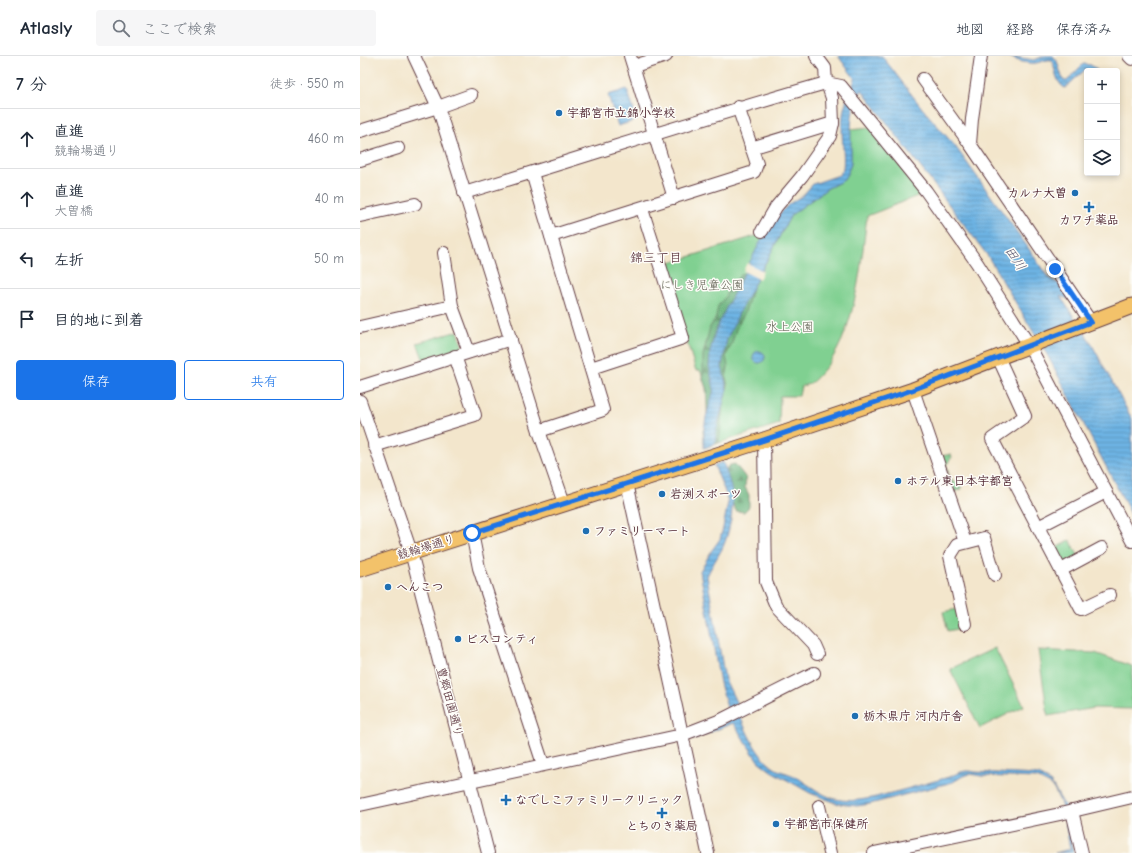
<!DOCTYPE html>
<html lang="ja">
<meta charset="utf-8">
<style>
:root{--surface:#fff;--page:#f6f6f7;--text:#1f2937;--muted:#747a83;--line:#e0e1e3;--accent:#1a73e8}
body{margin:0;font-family:"Comic Neue","Klee One",sans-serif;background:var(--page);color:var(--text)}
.controls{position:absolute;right:12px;top:12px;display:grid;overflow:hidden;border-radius:4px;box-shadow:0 2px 6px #0003}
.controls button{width:36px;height:36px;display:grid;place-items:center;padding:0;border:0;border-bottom:1px solid var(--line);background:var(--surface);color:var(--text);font:20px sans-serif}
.stop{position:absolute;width:12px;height:12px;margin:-9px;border:3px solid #1a73e8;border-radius:50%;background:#fff}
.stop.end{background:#1a73e8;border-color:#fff;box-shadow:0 1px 4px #0008}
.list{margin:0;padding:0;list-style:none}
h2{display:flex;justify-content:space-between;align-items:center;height:52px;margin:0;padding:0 16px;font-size:17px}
h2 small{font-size:13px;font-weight:400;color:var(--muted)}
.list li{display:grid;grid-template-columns:26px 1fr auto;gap:12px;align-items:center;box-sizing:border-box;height:60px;padding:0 16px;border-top:1px solid var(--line)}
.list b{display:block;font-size:15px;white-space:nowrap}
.list p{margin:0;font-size:13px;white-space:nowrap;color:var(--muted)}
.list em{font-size:13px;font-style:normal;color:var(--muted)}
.actions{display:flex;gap:8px;padding:12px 16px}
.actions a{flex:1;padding:9px 0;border:1px solid var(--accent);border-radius:4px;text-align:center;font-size:14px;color:var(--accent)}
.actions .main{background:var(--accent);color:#fff}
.icon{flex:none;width:22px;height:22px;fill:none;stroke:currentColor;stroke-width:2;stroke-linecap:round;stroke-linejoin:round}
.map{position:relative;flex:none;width:772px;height:797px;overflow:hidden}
header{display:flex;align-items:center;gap:24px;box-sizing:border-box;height:56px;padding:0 20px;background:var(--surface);border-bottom:1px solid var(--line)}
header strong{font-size:19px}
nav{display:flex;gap:22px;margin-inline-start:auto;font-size:14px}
.search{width:280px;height:36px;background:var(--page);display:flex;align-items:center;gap:10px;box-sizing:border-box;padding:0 14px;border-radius:4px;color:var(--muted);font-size:15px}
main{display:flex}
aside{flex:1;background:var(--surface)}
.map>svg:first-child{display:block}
.green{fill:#80d091;stroke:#65785e}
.forest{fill:url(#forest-firs);stroke:#596853}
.garden{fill:url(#garden-furrows);stroke:#65785e}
.water{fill:url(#water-rules);stroke:#5c6a88}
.pier{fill:#f3e6cc}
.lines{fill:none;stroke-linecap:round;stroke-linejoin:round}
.minor-casing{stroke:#633d43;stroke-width:14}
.major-casing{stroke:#633d43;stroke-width:17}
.minor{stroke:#fff;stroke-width:12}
.major{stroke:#f3c26a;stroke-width:15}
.route{stroke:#1a73e8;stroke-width:5}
.poi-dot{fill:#1f6fb2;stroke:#fdfcf7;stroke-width:1.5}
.labels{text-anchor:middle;stroke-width:3;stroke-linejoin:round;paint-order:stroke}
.poi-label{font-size:12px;font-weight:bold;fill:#4a1f2b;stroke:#fdfcf7;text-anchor:start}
.park-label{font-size:12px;fill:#5d5d4f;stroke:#fdfcf7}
.street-label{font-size:12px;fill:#4a1f2b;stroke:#fdfcf7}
.neighbourhood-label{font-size:13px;fill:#4a1f2b;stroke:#fdfcf7}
.water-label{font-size:13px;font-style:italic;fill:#56536c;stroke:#fdfcf7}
</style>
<header>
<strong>Atlasly</strong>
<div class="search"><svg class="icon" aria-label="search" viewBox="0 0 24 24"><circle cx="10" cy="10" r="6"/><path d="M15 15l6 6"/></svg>ここで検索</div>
<nav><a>地図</a><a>経路</a><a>保存済み</a></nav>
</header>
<main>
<aside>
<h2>7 分<small>徒歩 · 550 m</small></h2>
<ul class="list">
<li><svg class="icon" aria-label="ahead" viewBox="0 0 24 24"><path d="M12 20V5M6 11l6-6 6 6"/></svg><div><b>直進</b><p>競輪場通り</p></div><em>460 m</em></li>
<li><svg class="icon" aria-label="ahead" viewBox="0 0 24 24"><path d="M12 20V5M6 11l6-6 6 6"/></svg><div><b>直進</b><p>大曽橋</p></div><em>40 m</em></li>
<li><svg class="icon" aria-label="left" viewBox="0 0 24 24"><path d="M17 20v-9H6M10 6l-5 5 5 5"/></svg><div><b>左折</b></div><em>50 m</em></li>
<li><svg class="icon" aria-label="arrive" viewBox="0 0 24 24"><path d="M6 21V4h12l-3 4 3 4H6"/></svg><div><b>目的地に到着</b></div></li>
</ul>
<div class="actions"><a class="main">保存</a><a>共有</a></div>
</aside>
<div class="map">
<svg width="772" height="797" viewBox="0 0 772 797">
<defs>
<pattern id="forest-firs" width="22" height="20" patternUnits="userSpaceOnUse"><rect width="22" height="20" fill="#68b27b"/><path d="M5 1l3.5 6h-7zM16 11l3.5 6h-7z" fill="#589065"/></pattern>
<pattern id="garden-furrows" width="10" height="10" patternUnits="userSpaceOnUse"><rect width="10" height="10" fill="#80d091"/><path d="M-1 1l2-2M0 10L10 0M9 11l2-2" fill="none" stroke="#70b27d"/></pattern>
<pattern id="water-rules" width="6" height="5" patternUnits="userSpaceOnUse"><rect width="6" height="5" fill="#6db4e4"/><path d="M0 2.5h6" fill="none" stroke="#5c92b9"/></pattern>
</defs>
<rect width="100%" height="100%" fill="#fdfcf7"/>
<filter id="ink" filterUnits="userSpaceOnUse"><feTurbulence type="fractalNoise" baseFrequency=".025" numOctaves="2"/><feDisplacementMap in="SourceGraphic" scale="8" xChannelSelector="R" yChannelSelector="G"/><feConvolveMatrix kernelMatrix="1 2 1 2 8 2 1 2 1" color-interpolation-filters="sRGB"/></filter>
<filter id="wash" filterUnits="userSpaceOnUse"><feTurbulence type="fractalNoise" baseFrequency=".012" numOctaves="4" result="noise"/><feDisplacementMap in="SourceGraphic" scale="16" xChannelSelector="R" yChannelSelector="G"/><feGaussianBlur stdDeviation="0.9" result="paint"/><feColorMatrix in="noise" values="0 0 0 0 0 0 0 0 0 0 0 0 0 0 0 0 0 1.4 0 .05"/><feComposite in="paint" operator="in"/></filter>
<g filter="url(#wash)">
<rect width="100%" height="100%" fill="#f3e6cc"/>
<!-- green -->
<g class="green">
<path d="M 510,71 L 550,122 L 560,139 L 507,160 C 501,208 496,280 461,317 C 453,325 453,328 441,330 L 439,340 L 420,340 L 419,368 L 355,388 L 356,376 L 367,333 L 362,310 L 382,251 L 431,159 L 468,132 L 484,124 L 491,108 L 490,73 Z"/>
<path d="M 405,177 L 351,347 L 340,314 L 336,315 L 304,212 L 306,208 Z"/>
<path d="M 98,275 L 103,293 L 64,305 L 57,287 Z"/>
<path d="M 710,484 L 719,501 L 705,508 L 694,493 Z"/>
<path d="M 597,553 L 602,572 L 588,575 L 583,556 Z"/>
<path d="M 635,592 L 664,650 L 620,672 L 590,613 Z"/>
<path d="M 678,594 L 735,597 L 772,610 L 772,653 L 735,652 L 688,660 Z"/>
</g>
<!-- forest -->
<g class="forest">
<path d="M 382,217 L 390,226 L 391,237 L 385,256 L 376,273 L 372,287 L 366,300 L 368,311 L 366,322 L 368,330 L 364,338 L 359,387 L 346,391 L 344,388 L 343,375 L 347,365 L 347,351 L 346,332 L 343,323 L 343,299 L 350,271 L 356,261 L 358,250 L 365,241 L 369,232 Z"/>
<path d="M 375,408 L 386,422 L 385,431 L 389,439 L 389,451 L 384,456 L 376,455 L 372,446 L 365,415 L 370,409 Z"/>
</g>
<!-- garden -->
<path class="garden" d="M 591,398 L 592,401 L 586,409 L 591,424 L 601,429 L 602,433 L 594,436 L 582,400 Z"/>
<!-- water -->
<g class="water">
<path d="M 478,0 L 522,0 L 562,52 L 595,90 L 667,190 L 687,220 L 702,230 L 711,244 L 700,240 L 730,285 L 772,363 L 772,460 L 689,302 L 627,199 L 502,34 C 487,55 492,83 491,107 C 490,113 486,119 484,124 L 468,132 L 431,159 L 382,251 L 367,283 L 362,310 L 367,333 L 356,376 L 355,388 L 344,392 L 344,373 L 346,361 L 354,333 L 349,311 L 350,295 L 355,276 L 367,250 L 410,167 L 429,148 L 443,139 L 453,128 L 479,119 L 483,113 C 485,95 480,77 483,59 C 484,46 491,36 495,23 Z"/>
<path d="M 649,0 L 674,4 L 685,0 L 693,0 L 697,5 L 703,24 L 705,25 L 707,25 L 723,8 L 731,9 L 738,15 L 729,15 L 726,13 L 705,32 C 696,28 695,12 692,4 C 686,3 682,6 676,7 C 668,8 655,5 649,0 Z"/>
<path d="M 267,33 L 277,64 L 258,70 L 248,39 Z"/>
<circle cx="399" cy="301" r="6"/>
<path d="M 363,406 C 366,415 372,430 372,439 C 374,454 369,479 362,493 C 357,502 351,511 347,520 L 365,623 L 377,648 L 367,652 L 360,627 L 340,515 L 352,494 L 360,483 L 363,472 L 368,446 L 365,436 L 354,409 Z"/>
<path d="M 380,660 C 388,679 399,704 418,714 C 425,717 432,718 438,722 C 450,730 462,739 475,743 C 497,748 518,740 539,735 C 556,730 572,726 589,721 C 598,717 605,713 615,716 L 679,719 L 691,727 L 706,752 L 702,753 L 700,745 L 692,730 L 677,722 L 621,720 L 610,718 L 603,720 L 593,726 L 510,748 L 497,750 L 479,748 L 450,737 L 411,715 L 398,705 L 373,667 L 332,684 L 332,681 Z"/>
<path d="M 704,760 L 707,760 L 714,796 L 695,797 L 710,793 Z"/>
</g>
<!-- pier -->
<path class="pier" d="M 387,207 L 403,215 L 399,223 L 383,215 Z"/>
</g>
<g filter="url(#ink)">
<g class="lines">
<!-- minor casing -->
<g class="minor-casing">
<g id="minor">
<path d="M 54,0 L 78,51 L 179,375 L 204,447"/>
<path d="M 270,0 L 314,142"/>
<path d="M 456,0 L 465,12 L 466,27 L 481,30 L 566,135 L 617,207 L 669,289 L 772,485"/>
<path d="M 621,0 L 612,63 L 610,88 L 731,266"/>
<path d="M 769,0 L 772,3"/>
<path d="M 274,10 L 306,0"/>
<path d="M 563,23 L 610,88"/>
<path d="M 0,75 L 78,51 L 111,39"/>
<path d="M 391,92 L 473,67 L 472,42 L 467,27"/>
<path d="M 0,104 L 38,92"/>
<path d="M 172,117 L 243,354 L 179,375"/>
<path d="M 104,137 C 225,101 344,61 466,27"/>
<path d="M 0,160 L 55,148"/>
<path d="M 402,175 L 416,151 L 442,120 L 470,80 L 473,67"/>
<path d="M 191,180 L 394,116 L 397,108 L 378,51"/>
<path d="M 84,197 L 92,250 L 109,296"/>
<path d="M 0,271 L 92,250"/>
<path d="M 638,301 L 665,360 L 632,383 L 721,553 L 750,539"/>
<path d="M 231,312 L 323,282 L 282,153"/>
<path d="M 0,331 L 151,283"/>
<path d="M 553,334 L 605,486"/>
<path d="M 0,345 L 51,496 L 128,797"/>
<path d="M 404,384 L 406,526 L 416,550 L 453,589 L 457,598"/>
<path d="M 14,390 L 115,359 L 95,300"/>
<path d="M 267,427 L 348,797"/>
<path d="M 678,471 L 746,436"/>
<path d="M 112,477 L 119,512 L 183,708"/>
<path d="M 701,514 L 742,492"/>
<path d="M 605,568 L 590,500 L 597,489 L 624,482 L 635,519"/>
<path d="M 0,749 L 322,679 L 361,664 L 454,617"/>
<path d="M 459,750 L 470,797"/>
<path d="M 712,755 L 722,797"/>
<path d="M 514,797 L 700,758 L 772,741"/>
</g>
</g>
<!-- major casing -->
<g class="major-casing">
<path id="major" d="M 0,513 L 404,384 L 553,334 L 772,250"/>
</g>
<!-- minor -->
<use href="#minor" class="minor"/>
<!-- major -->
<use href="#major" class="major"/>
</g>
</g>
<g class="lines" filter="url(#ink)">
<!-- route -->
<path class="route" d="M 112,477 L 404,384 L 552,334 L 731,266 L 695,213"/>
</g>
<!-- markers -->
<g class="poi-dot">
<circle cx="199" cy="57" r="4"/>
<circle cx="715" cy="137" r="4"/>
<path d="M727 145h4v4h4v4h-4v4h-4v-4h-4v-4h4z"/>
<circle cx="538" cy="425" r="4"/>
<circle cx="302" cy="438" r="4"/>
<circle cx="226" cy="475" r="4"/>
<circle cx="28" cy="531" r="4"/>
<circle cx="98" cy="583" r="4"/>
<circle cx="495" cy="660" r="4"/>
<path d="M144 738h4v4h4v4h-4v4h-4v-4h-4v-4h4z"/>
<path d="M300 751h4v4h4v4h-4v4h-4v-4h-4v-4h4z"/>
<circle cx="416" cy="768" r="4"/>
</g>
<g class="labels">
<!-- poi labels -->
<g class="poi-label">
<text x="207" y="61">宇都宮市立錦小学校</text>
<text x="707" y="141" text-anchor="end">カルナ大曽</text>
<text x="729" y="168" text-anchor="middle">カワチ薬品</text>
<text x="546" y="429">ホテル東日本宇都宮</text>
<text x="310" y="442">岩渕スポーツ</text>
<text x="234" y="479">ファミリーマート</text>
<text x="36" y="535">へんこつ</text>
<text x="106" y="587">ビスコンティ</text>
<text x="503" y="664">栃木県庁 河内庁舎</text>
<text x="155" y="748">なでしこファミリークリニック</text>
<text x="424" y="772">宇都宮市保健所</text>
<text x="302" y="774" text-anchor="middle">とちのき薬局</text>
</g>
<!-- park labels -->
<g class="park-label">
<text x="342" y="233">にしき児童公園</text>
<text x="430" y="275">水上公園</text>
</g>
<!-- street labels -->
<g class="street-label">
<text transform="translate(66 491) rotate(-17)" y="4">競輪場通り</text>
<text transform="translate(90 646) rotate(75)" y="4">豊郷田園通り</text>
</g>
<!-- neighbourhood labels -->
<g class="neighbourhood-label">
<text x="296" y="206">錦三丁目</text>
</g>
<!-- water labels -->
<g class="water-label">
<text transform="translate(656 202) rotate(56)" y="5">田川</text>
</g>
</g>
</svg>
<div class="controls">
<button>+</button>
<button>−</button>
<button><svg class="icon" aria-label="layers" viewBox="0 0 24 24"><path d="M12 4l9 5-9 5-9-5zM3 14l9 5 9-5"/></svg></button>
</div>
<div class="stop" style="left:112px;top:477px"></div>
<div class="stop end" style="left:695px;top:213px"></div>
</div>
</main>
